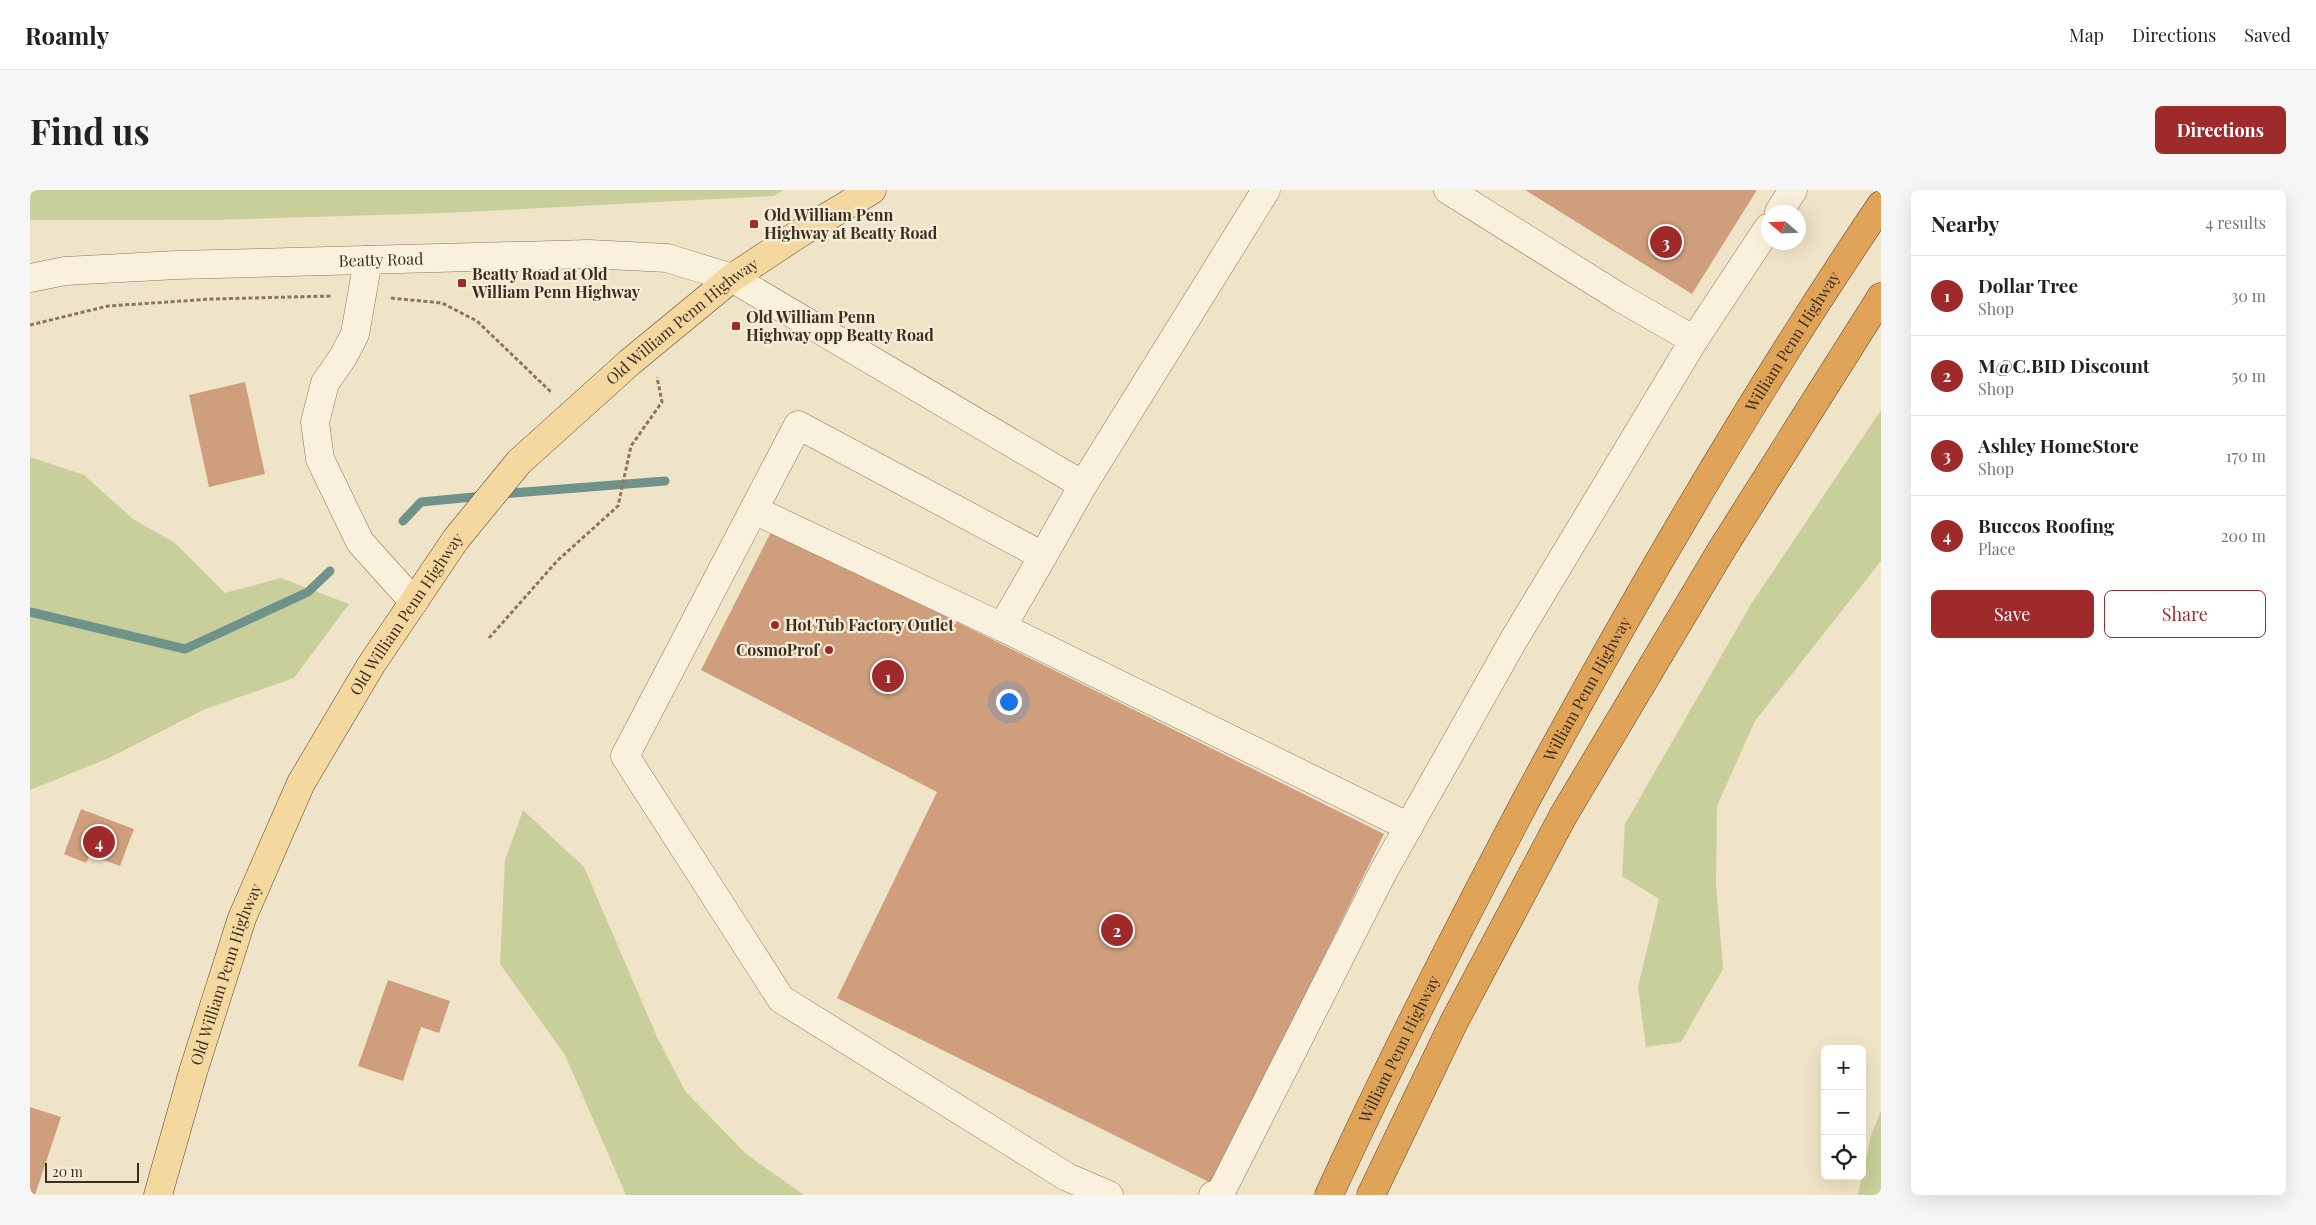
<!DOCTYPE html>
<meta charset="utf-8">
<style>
:root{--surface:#fff;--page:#f6f6f6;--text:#222;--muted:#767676;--line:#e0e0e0;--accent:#9e2a2b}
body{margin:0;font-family:"Playfair Display",serif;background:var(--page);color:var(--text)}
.controls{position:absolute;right:15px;bottom:15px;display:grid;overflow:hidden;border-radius:8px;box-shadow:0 5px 20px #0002}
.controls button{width:45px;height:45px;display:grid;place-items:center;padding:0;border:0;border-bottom:1px solid var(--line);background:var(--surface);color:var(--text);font:25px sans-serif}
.compass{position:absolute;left:1731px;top:15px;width:45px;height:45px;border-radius:50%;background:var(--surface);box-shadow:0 5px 20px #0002;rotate:289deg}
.scale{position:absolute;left:15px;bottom:12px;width:94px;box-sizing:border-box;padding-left:5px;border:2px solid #3d2e20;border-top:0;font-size:14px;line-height:18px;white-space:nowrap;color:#3d2e20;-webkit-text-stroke:4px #f7eed8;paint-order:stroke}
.you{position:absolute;left:978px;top:511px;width:18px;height:18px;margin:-12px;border:4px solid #fff;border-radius:50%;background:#1a73e8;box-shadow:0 0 0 8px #1a73e833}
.badge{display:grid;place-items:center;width:32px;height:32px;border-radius:50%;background:var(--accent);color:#fff;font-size:16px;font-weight:700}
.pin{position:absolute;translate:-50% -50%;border:2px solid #fff;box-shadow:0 1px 5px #0006}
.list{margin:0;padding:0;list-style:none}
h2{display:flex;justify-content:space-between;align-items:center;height:65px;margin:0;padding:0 20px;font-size:21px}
h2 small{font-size:16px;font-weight:400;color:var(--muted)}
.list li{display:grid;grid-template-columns:32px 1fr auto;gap:15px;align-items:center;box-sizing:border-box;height:80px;padding:0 20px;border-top:1px solid var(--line)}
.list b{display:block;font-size:19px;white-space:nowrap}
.list p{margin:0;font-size:16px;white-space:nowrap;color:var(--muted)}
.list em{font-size:16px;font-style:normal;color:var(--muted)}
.actions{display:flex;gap:10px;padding:15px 20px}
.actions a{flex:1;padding:11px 0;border:1px solid var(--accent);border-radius:8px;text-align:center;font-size:18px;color:var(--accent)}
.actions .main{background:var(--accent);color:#fff}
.icon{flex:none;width:28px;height:28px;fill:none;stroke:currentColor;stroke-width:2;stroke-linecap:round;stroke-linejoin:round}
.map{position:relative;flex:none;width:1851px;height:1005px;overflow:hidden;border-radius:8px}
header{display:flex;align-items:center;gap:30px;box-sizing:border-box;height:70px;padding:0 25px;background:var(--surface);border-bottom:1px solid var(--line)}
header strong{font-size:24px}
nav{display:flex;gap:28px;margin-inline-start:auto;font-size:18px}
.intro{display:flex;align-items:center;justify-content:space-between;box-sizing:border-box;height:120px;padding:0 30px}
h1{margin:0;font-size:35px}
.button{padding:12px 22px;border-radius:8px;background:var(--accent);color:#fff;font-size:18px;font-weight:700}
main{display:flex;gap:30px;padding:0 30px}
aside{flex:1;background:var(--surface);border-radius:8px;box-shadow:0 5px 20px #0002}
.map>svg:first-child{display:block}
.green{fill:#c9cf9b}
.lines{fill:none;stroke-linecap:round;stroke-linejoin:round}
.stream{stroke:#6f938a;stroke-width:9}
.building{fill:#cf9f7d}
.minor-casing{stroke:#8d765c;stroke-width:29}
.major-casing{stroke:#5b4430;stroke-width:29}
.highway-casing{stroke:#5b4430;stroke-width:29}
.path{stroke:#8d765c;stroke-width:3;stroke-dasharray:4 2.5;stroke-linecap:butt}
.minor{stroke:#faf1dc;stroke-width:28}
.major{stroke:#f3d9a0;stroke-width:28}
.highway{stroke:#e0a458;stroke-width:28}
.poi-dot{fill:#9e2a2b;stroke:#f7eed8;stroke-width:2}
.labels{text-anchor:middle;stroke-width:4.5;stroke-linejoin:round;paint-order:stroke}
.poi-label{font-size:16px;font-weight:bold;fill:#3d2e20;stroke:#f7eed8;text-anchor:start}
.street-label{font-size:16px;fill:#3d2e20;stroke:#f7eed8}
</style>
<header>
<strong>Roamly</strong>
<nav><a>Map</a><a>Directions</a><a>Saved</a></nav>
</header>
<div class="intro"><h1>Find us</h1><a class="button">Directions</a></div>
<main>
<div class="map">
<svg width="1851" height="1005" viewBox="0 0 1851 1005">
<rect width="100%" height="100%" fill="#f0e4c8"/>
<!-- green -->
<g class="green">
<path d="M 0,0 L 754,0 L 743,6 L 415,23 L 185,30 L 0,30 Z"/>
<path d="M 1851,220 L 1851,371 L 1725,531 L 1687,616 L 1686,694 L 1693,779 L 1651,852 L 1616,857 L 1608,797 L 1629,709 L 1592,686 L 1595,634 L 1721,414 Z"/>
<path d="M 0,267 L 54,285 L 103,329 L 145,353 L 195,403 L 251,388 L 319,414 L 264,488 L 173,520 L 79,568 L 0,600 Z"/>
<path d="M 493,620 L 554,677 L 627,847 L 655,901 L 716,964 L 774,1005 L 596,1005 L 535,865 L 470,774 L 475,670 Z"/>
<path d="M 1851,921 L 1851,1005 L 1828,1005 L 1841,945 Z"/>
</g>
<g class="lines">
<!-- stream -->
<g class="stream">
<path d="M 470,304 L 635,291"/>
<path d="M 373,331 L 391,312 L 454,306"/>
<path d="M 0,422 L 155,459 L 278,402 L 300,381"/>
</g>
</g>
<!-- building -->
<g class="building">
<path d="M 1495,0 L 1727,0 L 1662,104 Z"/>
<path d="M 215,192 L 235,284 L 179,297 L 159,205 Z"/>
<path d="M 742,340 L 1354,644 L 1183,994 L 807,808 L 907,602 L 671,480 Z"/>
<path d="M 51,619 L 104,639 L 90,676 L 60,665 L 56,673 L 34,664 Z"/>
<path d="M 358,790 L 420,811 L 409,843 L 391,837 L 373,891 L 328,876 Z"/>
<path d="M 0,917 L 31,927 L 5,1005 L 0,1005 Z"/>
</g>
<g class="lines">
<!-- minor casing -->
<g class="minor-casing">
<g id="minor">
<path d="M 1749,22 L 1763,0"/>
<path d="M 338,70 L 325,144 L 313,167 L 295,193 L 285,232 L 290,269 L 330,352 L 384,412"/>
<path id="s1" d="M 0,88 L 35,81 L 147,75 L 559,64 L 637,68 L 702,88 L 1053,295"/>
<path d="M 1664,150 L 1738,38"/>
<path d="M 724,320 L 972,437"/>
<path d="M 1013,366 L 972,437 L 1379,637"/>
<path d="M 1079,1005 L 1037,987 L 751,809 L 595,566 L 768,235 L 1013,366 L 1053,295 L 1236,0"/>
<path d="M 1183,1005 L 1190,1004 L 1352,684 L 1483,451 L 1664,150 L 1589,107 L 1418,0"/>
</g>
</g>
<!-- major casing -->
<g class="major-casing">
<g id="major">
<path id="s2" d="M 128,1005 L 163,882 L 212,728 L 271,593 L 341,475 L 426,349 L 489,272 L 600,172 L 702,88 L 770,43 L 842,0"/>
</g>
</g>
<!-- highway casing -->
<g class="highway-casing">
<g id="highway">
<path id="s3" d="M 1299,1005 C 1360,872 1427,741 1495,612 C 1605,407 1721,207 1851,15"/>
<path d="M 1341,1005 L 1424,832 L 1533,626 L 1692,359 L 1851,107"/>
</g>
</g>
<!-- path -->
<g class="path">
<path d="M 361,108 L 412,113 L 447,131 L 521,202"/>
<path d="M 0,135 L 78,116 L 182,109 L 302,106"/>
<path d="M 459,448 L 527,371 L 588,316 L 601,256 L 632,212 L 627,187"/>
</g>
<!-- minor -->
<use href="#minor" class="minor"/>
<!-- major -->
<use href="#major" class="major"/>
<!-- highway -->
<use href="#highway" class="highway"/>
</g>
<!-- markers -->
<g class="poi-dot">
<rect x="719" y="29" width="10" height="10" rx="2.5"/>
<rect x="427" y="88" width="10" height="10" rx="2.5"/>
<rect x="701" y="131" width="10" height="10" rx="2.5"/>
<circle cx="745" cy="435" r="5"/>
<circle cx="799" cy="460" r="5"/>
</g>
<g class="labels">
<!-- poi labels -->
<g class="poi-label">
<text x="734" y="31">Old William Penn<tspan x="734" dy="18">Highway at Beatty Road</tspan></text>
<text x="442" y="90">Beatty Road at Old<tspan x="442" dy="18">William Penn Highway</tspan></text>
<text x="716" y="133">Old William Penn<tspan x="716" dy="18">Highway opp Beatty Road</tspan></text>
<text x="755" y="441">Hot Tub Factory Outlet</text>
<text x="789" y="466" text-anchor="end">CosmoProf</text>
</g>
<!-- street labels -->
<g class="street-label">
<text dy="6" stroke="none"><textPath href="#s1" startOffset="352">Beatty Road</textPath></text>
<text dy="6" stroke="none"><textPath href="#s2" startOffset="1041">Old William Penn Highway</textPath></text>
<text dy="6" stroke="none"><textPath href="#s3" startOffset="972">William Penn Highway</textPath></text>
<text dy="6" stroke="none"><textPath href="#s2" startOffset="636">Old William Penn Highway</textPath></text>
<text dy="6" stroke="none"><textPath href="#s3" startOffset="568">William Penn Highway</textPath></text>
<text dy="6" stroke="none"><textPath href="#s2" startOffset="231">Old William Penn Highway</textPath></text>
<text dy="6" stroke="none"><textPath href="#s3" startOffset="162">William Penn Highway</textPath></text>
</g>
</g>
</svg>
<div class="controls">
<button>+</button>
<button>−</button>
<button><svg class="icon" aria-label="locate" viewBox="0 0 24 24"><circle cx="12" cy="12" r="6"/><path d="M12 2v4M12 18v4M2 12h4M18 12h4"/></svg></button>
</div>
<svg class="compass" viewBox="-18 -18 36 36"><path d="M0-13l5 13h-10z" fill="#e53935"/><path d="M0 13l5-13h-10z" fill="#767676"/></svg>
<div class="scale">20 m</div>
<div class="you"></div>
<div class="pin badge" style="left:858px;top:486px">1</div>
<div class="pin badge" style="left:1087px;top:740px">2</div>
<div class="pin badge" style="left:1636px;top:52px">3</div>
<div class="pin badge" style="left:69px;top:652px">4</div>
</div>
<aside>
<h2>Nearby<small>4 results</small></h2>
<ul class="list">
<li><span class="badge">1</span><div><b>Dollar Tree</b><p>Shop</p></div><em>30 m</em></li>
<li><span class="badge">2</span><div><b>M@C.BID Discount</b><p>Shop</p></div><em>50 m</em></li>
<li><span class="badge">3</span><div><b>Ashley HomeStore</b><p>Shop</p></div><em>170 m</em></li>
<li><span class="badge">4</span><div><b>Buccos Roofing</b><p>Place</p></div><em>200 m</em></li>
</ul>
<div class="actions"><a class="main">Save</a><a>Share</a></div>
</aside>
</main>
